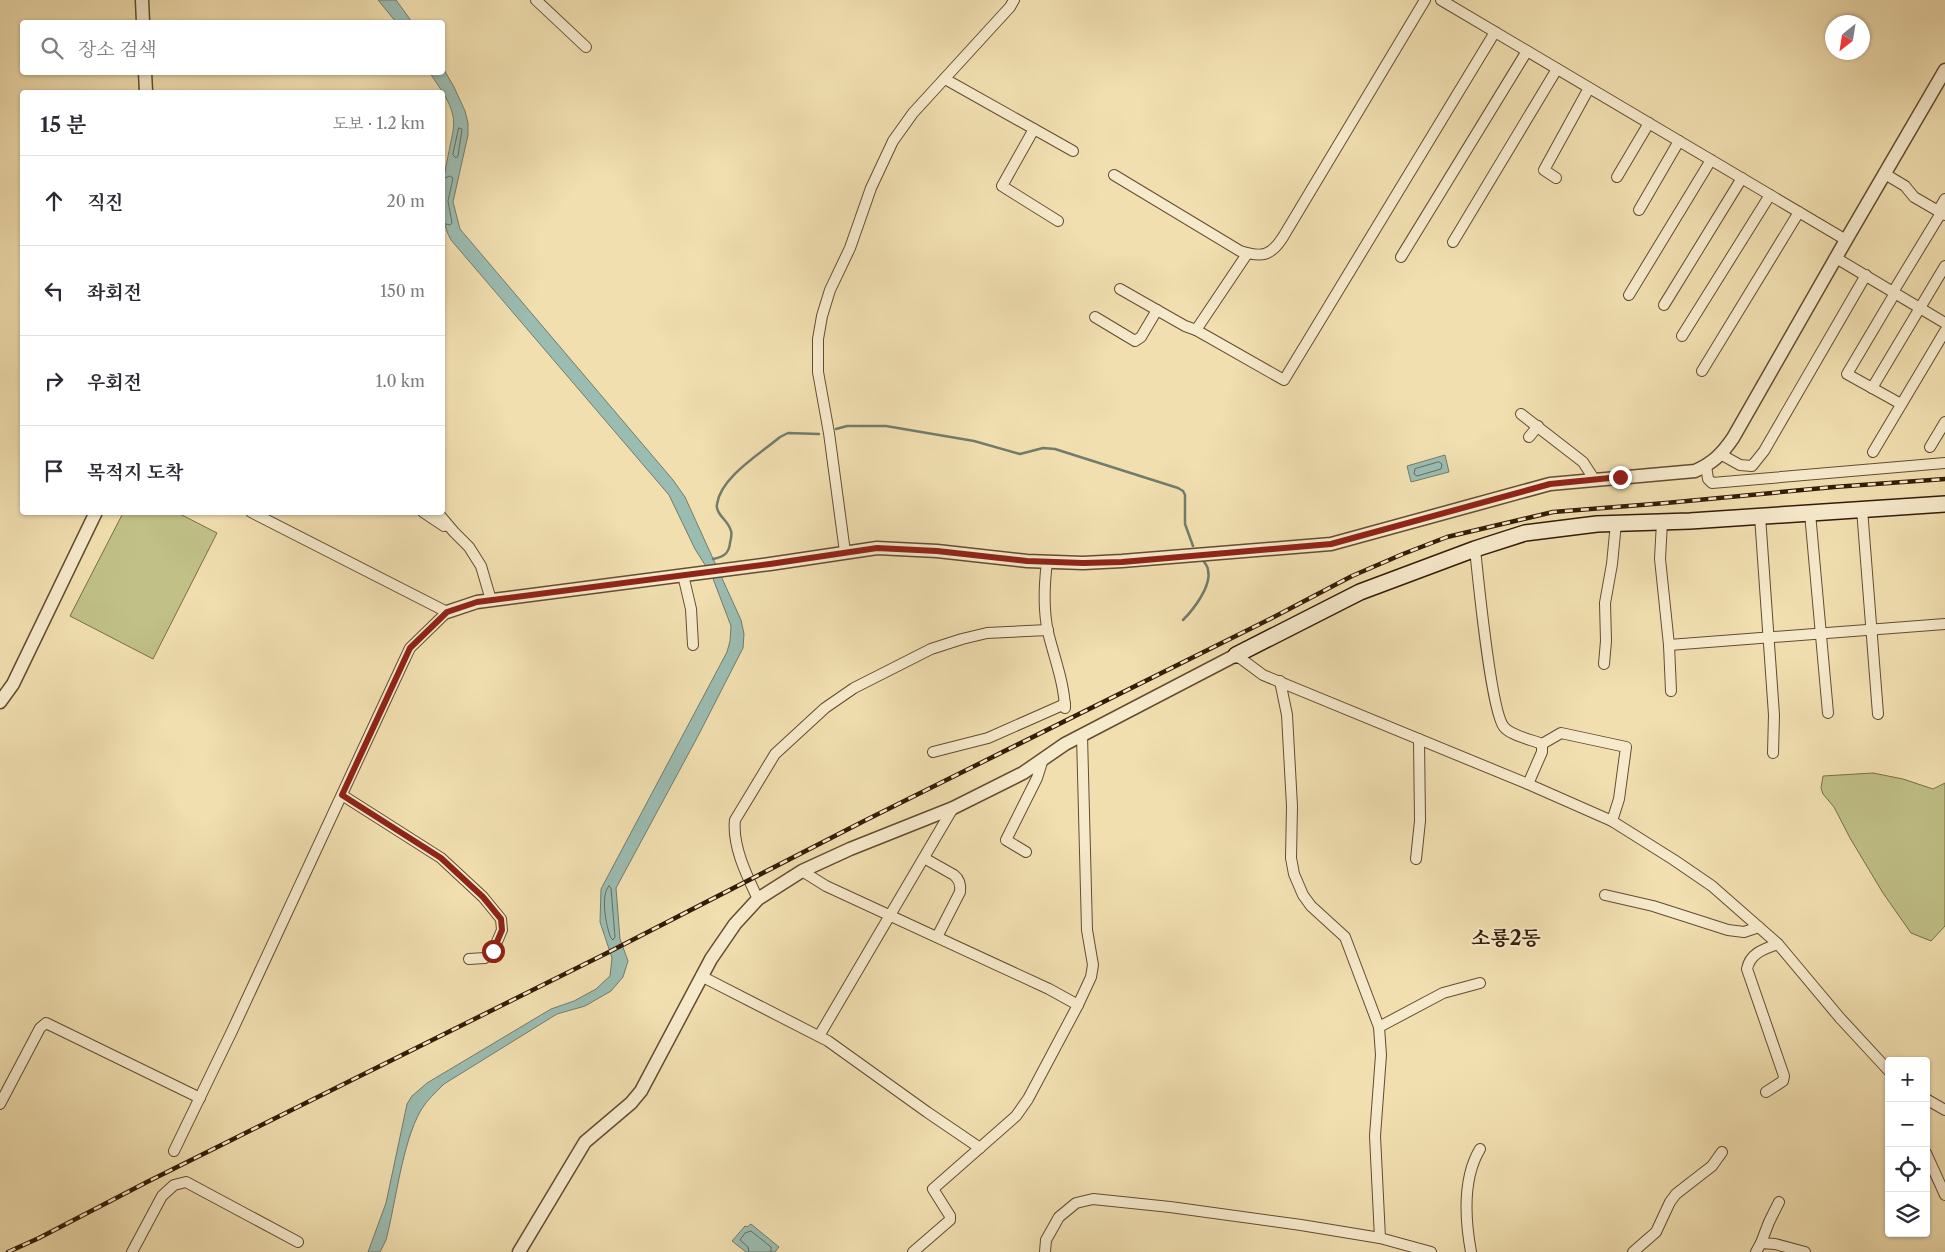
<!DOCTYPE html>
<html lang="ko">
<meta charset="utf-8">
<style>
:root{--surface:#fff;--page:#f7f7f7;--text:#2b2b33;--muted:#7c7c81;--line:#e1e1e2}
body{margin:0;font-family:"Libre Caslon Text","Noto Serif KR",serif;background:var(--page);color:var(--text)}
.controls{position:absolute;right:15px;bottom:15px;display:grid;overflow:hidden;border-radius:5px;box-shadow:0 1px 4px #0004}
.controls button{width:45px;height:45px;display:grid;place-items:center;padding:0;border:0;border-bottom:1px solid var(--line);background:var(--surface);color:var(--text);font:25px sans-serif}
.compass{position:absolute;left:1825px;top:15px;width:45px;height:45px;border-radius:50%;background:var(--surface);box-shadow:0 1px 4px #0004;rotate:210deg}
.stop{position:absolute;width:15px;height:15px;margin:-11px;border:4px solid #8f2418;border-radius:50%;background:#fff}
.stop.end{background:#8f2418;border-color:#fff;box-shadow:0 1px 5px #0008}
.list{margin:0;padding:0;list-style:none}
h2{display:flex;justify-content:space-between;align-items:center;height:65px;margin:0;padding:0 20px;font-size:21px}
h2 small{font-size:16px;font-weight:400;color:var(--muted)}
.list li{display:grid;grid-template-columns:32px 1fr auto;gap:15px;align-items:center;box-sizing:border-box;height:90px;padding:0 20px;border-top:1px solid var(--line)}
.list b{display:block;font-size:19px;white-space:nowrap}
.list em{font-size:16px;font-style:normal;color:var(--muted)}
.icon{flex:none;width:28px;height:28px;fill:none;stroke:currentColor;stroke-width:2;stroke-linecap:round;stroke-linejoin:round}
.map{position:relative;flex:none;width:1945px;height:1252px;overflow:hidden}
.search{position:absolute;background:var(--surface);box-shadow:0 1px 4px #0004;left:20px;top:20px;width:425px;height:55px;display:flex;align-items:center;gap:12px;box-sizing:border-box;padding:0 18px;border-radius:5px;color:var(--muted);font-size:19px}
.panel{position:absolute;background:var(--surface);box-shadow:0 1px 4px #0004;left:20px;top:90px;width:425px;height:425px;border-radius:5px}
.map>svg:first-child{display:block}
.green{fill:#c0c087;stroke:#7a6e47}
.water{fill:#9bbcb1;stroke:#727c6d}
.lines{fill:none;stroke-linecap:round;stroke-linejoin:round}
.shore{stroke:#686c5c;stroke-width:1}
.stream{stroke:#727c6d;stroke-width:2.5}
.minor-casing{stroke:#634c31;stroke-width:12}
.tertiary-casing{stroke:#634c31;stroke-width:15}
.secondary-casing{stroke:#341b07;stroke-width:18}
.minor{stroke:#f6eacc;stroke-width:10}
.tertiary{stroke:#f6eacc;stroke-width:12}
.secondary{stroke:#f6eacc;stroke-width:15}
.rail-casing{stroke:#341b07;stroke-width:4.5}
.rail{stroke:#f6eacc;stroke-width:2.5;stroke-dasharray:8;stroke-linecap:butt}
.route{stroke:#8f2418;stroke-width:6}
.labels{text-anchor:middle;stroke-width:4;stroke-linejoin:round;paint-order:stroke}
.quarter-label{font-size:20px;font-weight:bold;fill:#341b07;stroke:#f6eacc}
</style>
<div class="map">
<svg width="1945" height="1252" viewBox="0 0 1945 1252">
<rect width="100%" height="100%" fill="#f1dfb0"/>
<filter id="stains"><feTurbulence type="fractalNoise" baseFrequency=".004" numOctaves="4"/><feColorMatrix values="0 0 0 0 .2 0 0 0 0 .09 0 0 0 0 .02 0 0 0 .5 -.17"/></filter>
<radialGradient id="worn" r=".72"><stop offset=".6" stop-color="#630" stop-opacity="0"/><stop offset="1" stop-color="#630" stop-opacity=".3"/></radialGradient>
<!-- green -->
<g class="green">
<path d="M 123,513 L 178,513 L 217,533 L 153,659 L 70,616 Z"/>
<path d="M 1873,773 L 1903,779 L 1933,789 L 1945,783 L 1945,926 L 1931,941 L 1911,933 L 1883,893 L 1850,838 L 1834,807 L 1823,794 L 1821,788 L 1823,776 Z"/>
</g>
<!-- water -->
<g class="water">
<path d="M 378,0 L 396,0 L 412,22 L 396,22 Z"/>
<path d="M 443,68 L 454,87 L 465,111 L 468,123 L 468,135 L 453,202 L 460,229 L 673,480 L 685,497 L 741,620 L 744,634 L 743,648 L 698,736 L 616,888 L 620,939 L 628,961 L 623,977 L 611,991 L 585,1006 L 557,1014 L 444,1084 C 436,1092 427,1100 421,1110 C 402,1143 396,1202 386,1240 L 380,1252 L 368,1252 L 386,1203 L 407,1104 L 412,1096 L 427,1083 L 551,1009 L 574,1001 L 596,989 L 610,976 L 612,958 L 600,922 L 601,889 L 727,652 L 730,641 L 731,626 L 712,576 L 695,549 L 669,495 L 451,240 C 435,211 444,177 450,146 C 452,136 455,126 453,116 C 450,100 438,86 430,73 L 442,72 Z"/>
<path d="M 1445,455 L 1449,472 L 1411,482 L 1407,466 Z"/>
<path d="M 751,1224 L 779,1247 L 775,1252 L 746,1252 L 732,1241 L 745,1226 L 747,1227 Z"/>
</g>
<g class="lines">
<!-- shore -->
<g class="shore">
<path d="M 459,128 L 462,129 L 458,156 L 456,158 L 453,155 Z"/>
<path d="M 442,179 L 450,176 L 453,178 L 448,201 L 452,223 L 450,225 L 442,223"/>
<path d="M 1439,462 L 1442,464 L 1441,469 L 1417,476 L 1414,474 L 1415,469 Z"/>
<path d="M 609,886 L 611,888 L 615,937 L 613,940 L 611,938 C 606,927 600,894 609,886 Z"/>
<path d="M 749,1252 L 748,1247 L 740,1240 L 745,1233 L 751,1231 L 771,1247 L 771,1252"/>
</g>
<!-- stream -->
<g class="stream">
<path d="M 836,429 L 847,426 L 886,426 L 974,441 L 1020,454 L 1043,448 L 1055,449 L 1178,488 L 1183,491 L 1185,495 L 1185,524 L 1193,546"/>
<path d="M 713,559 C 723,557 729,554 730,543 C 731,539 732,534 731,531 C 729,521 715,514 717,504 C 721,477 760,454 780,437 L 788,433 L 819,434"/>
<path d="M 1183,620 C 1193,610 1212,586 1208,570 C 1208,566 1204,562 1202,559"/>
</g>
<!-- minor casing -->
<g class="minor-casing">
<g id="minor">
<path d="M 536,0 L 586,47"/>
<path d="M 1441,0 L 1846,240"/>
<path d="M 945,79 L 1034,129 L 1002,186 L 1058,221"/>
<path d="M 1034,129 L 1073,151"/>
<path d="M 1885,174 L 1905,186 L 1914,197 L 1945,215"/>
<path d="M 1114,175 L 1240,251 C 1262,258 1271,256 1283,237 L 1425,0"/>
<path d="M 1617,177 L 1649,123"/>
<path d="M 1556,178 L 1544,170 L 1589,88"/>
<path d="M 1639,210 L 1679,141"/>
<path d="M 1938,211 L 1945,199"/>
<path d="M 1453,242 L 1557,69"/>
<path d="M 1401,257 L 1527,51"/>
<path d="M 1836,258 L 1945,323"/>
<path d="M 1120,289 L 1185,326 L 1196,330 L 1247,254"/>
<path d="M 1893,292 L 1941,213"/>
<path d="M 1895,293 L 1847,374 L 1901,404"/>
<path d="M 1629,295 L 1711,160"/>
<path d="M 1664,305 L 1742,178"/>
<path d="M 1095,317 L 1135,341 L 1141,337 L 1157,310"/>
<path d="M 1196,330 L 1284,380 L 1495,32"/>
<path d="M 1682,336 L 1770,195"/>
<path d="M 1702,371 L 1799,212"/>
<path d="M 1872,388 L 1945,266"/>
<path d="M 1521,414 L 1583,462 L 1594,479"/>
<path d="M 1529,437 L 1538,426"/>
<path d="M 1930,447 L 1945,422"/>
<path d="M 1873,452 L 1945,331"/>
<path d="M 1722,455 L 1740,465 L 1752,466 L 1764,451 L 1866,275"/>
<path d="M 1706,466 L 1708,479 L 1712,483 L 1945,463"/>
<path d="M 1862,509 L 1878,714"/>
<path d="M 423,512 L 444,526"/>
<path d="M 437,512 L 454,532 L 469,547 L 481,566 L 491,600"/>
<path d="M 1810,513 L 1828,713"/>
<path d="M 1760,516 L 1774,715 L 1773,753"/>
<path d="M 1662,522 L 1660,559 L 1669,645 L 1671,691"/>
<path d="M 1475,549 C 1478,577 1491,712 1504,727 C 1510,735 1532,740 1542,744 L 1542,752 L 1528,784"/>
<path d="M 845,552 L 829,433 L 818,372 L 818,339 L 822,316 L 830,290 L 850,248 L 871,188 L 893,141 L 913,113 L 1010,7 L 1014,0"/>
<path d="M 1047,562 C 1044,586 1043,609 1048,632 C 1054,657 1064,682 1065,708"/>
<path d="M 683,575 L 691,609 L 693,645"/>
<path d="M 1669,645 L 1945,624"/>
<path d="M 1236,655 L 1263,675 L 1528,784 L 1612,821 L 1674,860 L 1712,886 L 1778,944 L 1840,1018 L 1889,1071"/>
<path d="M 1604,664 L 1606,641 L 1605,603 L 1612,564 L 1616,523"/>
<path d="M 1280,681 L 1287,715 L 1292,806 L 1291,858 L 1294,874 L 1303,895 L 1311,906 L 1345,937 L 1379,1027 L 1381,1055 L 1375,1136 L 1380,1238"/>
<path d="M 1542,744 L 1561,733 L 1626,747 L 1619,799 L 1612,821"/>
<path d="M 933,752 L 988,738 L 1065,704"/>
<path d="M 342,795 L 441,858 L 483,897 L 501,919 L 502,930 L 493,951 L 485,958 L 469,959"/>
<path d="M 1026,852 L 1006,840 L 1037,778 L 1043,759"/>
<path d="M 924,858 L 954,875 C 959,879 961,885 960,892 L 937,937"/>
<path d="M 1416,859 L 1420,821 L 1419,739"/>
<path d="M 802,871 L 826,886 L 1049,989 L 1078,1005"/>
<path d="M 1605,895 L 1653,906 L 1728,930 L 1744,932 L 1759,927"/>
<path d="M 758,899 C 747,876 732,846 735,820 L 775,754 L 825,708 L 854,688 L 931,649 L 962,639 L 987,633 L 1048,630"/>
<path d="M 701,976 L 828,1041 L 927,1112 L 980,1148"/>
<path d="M 1379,1027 L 1443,993 L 1480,983"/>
<path d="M 819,1036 L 953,808"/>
<path d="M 1766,1092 L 1783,1081 L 1784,1076 L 1747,969 C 1750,953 1764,949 1778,944"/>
<path d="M 1926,1099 L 1945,1110"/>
<path d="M 0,1104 L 40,1028 L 46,1023 L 200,1098"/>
<path d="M 174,1151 L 232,1031 L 402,665 L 410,648 L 447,612 L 251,512"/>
<path d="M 1926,1153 L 1945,1195"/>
<path d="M 1761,1243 L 1769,1222 L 1779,1202"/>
<path d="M 132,1252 L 162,1196 L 174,1185 L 186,1182 L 298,1242"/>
<path d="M 913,1252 L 950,1220 L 950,1216 L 933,1189 L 1016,1116 L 1028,1099 L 1078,1005 L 1091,977 L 1093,965 L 1087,930 L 1082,735"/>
<path d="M 1045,1252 L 1046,1240 L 1059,1217 L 1076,1203 L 1093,1199 L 1170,1207 L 1301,1225 L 1380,1238 L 1431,1252"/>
<path d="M 1471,1252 C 1465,1219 1462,1179 1480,1149"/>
<path d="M 1633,1252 L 1656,1232 L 1670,1202 L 1676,1194 L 1712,1166 L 1722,1152"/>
<path d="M 1756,1252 L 1761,1243 L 1775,1244 L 1805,1252"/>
</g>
</g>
<!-- tertiary casing -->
<g class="tertiary-casing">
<g id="tertiary">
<path d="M 142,0 L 143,22"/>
<path d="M 145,72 L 146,92"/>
<path d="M 447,612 L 477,602 L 770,564 L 877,548 L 937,551 L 1027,561 L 1083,563 L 1122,561 L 1331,544 L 1550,484 L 1695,471 C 1713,463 1722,454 1733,438 L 1846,240 L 1945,70"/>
<path d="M 0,702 L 13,684 L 96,512"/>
<path d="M 519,1252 L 585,1142 L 631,1103 L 641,1091 L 711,959 L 735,924 L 758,899 L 802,871 L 850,849 L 953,808 L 1023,773 L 1065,744 L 1236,655"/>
</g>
</g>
<!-- secondary casing -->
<g class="secondary-casing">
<path id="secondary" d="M 1236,655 L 1360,592 L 1475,549 L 1525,533 L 1597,524 L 1690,521 L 1945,504"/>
</g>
<!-- minor -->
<use href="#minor" class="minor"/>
<!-- tertiary -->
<use href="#tertiary" class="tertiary"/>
<!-- secondary -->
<use href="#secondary" class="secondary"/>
<!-- rail casing -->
<g class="rail-casing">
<path id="rail" d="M 8,1252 L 39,1238 L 147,1182 L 605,954 L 864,821 L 1272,618 L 1352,576 L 1403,554 L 1447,537 L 1553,512 L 1666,503 L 1834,487 L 1945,479"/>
</g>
<!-- rail -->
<use href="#rail" class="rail"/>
</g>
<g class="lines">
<!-- route -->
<path class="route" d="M 493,951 L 502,930 L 501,919 L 483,897 L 441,858 L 342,795 L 410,648 L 447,612 L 477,602 L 770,564 L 877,548 L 937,551 L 1027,561 L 1083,563 L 1122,562 L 1331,544 L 1550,484 L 1620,477"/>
</g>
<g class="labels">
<!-- quarter labels -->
<g class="quarter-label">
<text x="1506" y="945">소룡2동</text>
</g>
</g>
<rect width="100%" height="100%" filter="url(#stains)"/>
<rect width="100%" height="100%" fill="url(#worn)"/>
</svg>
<div class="controls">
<button>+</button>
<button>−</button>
<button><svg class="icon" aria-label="locate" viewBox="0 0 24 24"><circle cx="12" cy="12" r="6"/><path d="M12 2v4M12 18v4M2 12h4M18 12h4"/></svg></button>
<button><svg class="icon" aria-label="layers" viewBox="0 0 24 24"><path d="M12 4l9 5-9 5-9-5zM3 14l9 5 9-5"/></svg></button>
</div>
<svg class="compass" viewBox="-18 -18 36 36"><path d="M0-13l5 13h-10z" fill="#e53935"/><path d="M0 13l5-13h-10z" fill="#7c7c81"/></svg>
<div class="stop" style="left:493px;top:951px"></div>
<div class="stop end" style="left:1620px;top:477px"></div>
<div class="search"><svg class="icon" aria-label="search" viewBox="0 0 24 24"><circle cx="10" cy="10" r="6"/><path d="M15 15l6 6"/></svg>장소 검색</div>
<section class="panel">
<h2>15 분<small>도보 · 1.2 km</small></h2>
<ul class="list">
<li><svg class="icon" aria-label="ahead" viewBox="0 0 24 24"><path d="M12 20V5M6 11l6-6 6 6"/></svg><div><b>직진</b></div><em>20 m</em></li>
<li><svg class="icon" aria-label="left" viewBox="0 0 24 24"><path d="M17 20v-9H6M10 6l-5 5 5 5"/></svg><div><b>좌회전</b></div><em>150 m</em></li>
<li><svg class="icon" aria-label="right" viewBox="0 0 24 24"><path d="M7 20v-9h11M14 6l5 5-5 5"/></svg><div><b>우회전</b></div><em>1.0 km</em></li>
<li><svg class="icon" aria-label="arrive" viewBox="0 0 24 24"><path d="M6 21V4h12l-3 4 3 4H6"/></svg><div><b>목적지 도착</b></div></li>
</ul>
</section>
</div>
